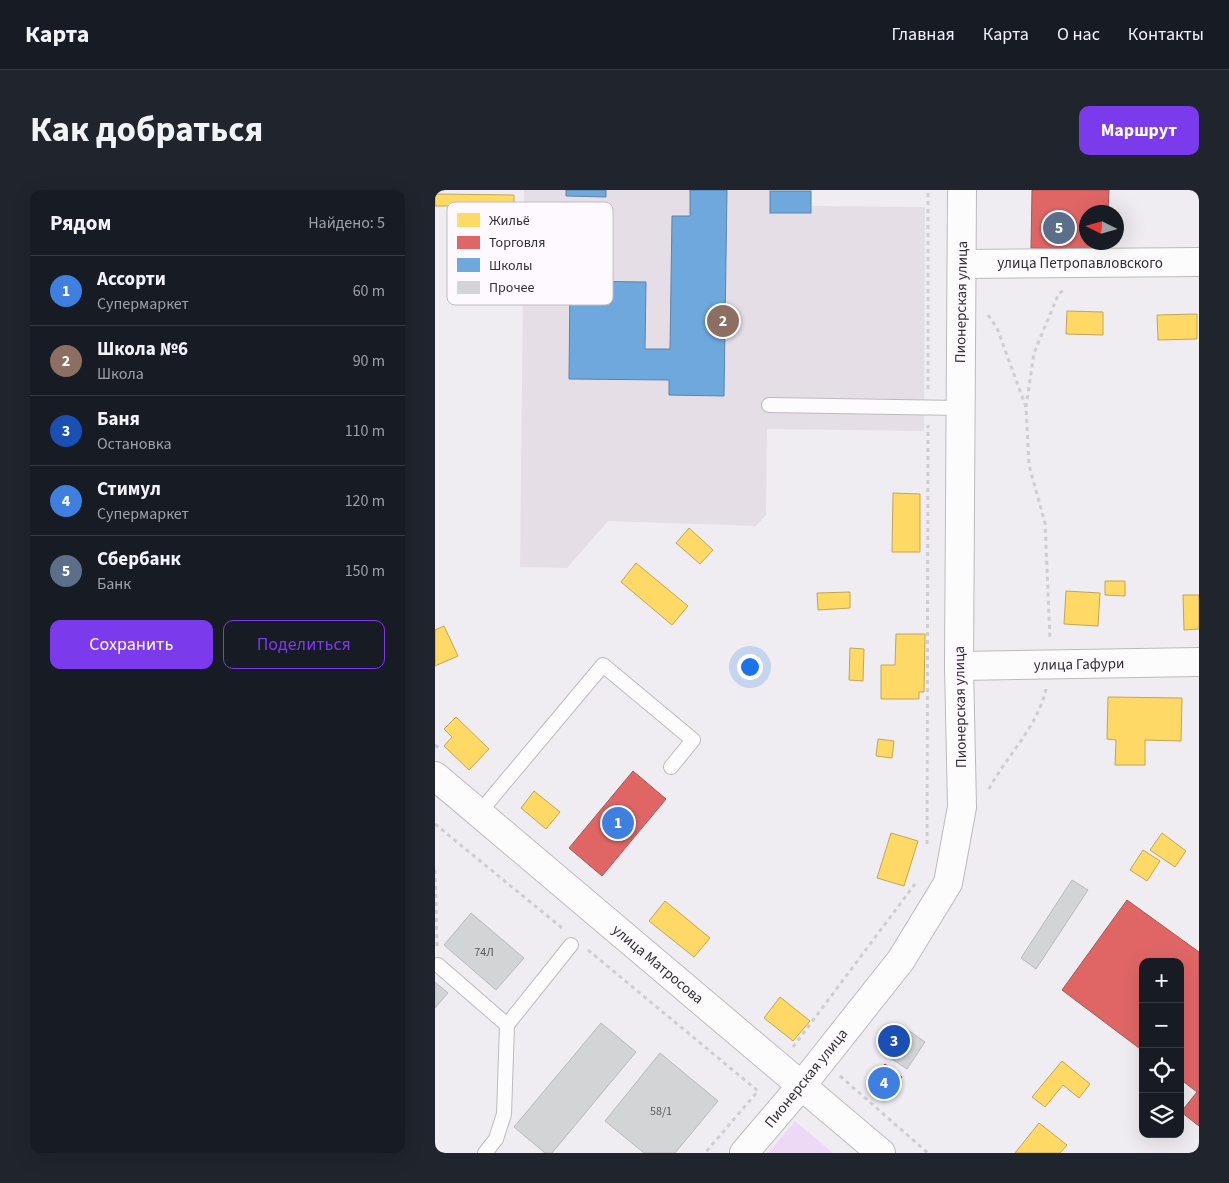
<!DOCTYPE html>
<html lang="ru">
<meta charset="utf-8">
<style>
:root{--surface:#171b24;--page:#20242c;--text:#f1f3f6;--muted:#9ea1a6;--line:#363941;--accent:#7c3aed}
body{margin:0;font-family:"Source Sans 3",sans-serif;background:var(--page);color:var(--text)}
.controls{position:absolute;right:15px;bottom:15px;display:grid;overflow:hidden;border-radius:10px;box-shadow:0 5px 20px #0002}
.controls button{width:45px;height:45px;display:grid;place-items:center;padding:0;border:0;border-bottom:1px solid var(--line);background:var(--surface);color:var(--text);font:25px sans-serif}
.compass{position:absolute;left:644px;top:15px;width:45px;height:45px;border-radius:50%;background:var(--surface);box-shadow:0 5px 20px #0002;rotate:275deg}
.you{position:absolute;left:314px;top:476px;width:18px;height:18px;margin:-12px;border:4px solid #fff;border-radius:50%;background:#1a73e8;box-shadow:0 0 0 8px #1a73e833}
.badge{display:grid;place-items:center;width:32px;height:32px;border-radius:50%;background:var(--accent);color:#fff;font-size:16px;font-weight:700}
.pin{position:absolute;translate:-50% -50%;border:2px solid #fff;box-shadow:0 1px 5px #0006}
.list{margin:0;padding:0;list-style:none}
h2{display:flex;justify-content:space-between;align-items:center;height:65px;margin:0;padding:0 20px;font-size:21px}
h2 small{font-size:16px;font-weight:400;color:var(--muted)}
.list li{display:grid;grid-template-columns:32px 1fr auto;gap:15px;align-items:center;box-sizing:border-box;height:70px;padding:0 20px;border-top:1px solid var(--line)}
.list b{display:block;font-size:19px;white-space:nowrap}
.list p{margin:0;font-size:16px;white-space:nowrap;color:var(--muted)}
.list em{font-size:16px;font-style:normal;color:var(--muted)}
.actions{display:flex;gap:10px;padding:15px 20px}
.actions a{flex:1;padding:11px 0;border:1px solid var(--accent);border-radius:10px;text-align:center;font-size:18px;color:var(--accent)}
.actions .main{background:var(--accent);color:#fff}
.icon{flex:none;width:28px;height:28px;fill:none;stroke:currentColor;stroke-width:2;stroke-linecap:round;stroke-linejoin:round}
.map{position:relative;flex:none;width:764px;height:963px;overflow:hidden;border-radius:10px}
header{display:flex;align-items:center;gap:30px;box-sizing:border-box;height:70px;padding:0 25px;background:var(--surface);border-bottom:1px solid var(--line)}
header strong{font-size:24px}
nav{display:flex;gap:28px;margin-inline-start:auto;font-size:18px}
.intro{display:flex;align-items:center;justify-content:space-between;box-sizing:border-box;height:120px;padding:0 30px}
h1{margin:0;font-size:35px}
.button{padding:12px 22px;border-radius:10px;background:var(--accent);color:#fff;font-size:18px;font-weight:700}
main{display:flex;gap:30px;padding:0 30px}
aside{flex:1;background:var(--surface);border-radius:10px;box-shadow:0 5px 20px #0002}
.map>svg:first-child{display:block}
.built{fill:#e5dee7}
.green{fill:#edd9f6}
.homes{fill:#ffd966;stroke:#c1a656}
.shops{fill:#e06666;stroke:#ac5656}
.schools{fill:#6fa8dc;stroke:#5c84a9}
.building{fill:#d3d4d5;stroke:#b9b9bb}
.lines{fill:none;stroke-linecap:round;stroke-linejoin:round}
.lane-casing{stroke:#bcbabd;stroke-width:16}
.street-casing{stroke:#bcbabd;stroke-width:30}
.secondary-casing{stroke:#bcbabd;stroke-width:30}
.path{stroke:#cececf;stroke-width:3;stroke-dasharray:4 4;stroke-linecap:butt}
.lane{stroke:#fdfcfd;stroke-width:14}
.street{stroke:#fdfcfd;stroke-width:28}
.secondary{stroke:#fdfcfd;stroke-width:28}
.labels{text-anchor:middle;stroke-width:5;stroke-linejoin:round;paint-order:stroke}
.number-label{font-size:12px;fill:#5a595b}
.street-label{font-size:15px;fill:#313032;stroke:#fdf9ff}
.key{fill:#fdf9ff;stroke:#c0bdc2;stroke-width:1}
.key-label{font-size:14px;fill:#313032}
</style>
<header>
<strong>Карта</strong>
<nav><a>Главная</a><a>Карта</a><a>О нас</a><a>Контакты</a></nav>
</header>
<div class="intro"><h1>Как добраться</h1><a class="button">Маршрут</a></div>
<main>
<aside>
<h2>Рядом<small>Найдено: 5</small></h2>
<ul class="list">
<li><span class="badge" style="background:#3f7fe0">1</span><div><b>Ассорти</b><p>Супермаркет</p></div><em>60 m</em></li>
<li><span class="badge" style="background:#8d6e63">2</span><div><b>Школа №6</b><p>Школа</p></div><em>90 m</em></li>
<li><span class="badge" style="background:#1a4fb4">3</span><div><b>Баня</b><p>Остановка</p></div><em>110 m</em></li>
<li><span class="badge" style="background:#3f7fe0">4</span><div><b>Стимул</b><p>Супермаркет</p></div><em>120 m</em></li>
<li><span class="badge" style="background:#5c6f8a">5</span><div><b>Сбербанк</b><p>Банк</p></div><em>150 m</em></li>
</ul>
<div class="actions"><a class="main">Сохранить</a><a>Поделиться</a></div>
</aside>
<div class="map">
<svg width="764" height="963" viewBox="0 0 764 963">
<rect width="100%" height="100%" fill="#f0edf2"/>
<!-- built -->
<path class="built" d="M 89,0 L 335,0 L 335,22 L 376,22 L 376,16 L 490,17 L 489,241 L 332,239 L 331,325 L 321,336 L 173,331 L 132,378 L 85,377 Z"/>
<!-- green -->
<path class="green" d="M 360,931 L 398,963 L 333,963 Z"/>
<!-- homes -->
<g class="homes">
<path d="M 0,4 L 79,5 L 79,16 L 0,16 Z"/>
<path d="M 632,121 L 668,122 L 668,145 L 631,144 Z"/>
<path d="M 762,124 L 762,149 L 723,150 L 722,125 Z"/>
<path d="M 458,303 L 485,304 L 485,362 L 457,362 Z"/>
<path d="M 254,338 L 278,360 L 265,374 L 241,353 Z"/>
<path d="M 201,373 L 253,416 L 237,435 L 186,392 Z"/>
<path d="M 670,391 L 690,391 L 690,406 L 670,405 Z"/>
<path d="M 631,401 L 665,403 L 663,436 L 629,434 Z"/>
<path d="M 415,402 L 415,418 L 383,420 L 382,403 Z"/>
<path d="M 748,405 L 764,405 L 764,439 L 749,440 Z"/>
<path d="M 9,436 L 23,466 L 0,476 L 0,440 Z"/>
<path d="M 461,444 L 490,444 L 489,502 L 484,502 L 484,509 L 446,509 L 446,475 L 460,475 Z"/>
<path d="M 415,458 L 429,459 L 428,491 L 414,490 Z"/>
<path d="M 673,507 L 747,508 L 746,551 L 710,550 L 710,575 L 680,575 L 681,550 L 672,549 Z"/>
<path d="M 21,527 L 54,559 L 34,580 L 9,556 L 17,547 L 9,539 Z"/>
<path d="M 443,549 L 459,551 L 457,568 L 441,566 Z"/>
<path d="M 99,601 L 125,622 L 111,639 L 86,618 Z"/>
<path d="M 456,643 L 483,651 L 469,696 L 442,688 Z"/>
<path d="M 727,643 L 751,661 L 740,677 L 715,660 Z"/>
<path d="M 708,660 L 725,671 L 712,691 L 695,680 Z"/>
<path d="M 230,711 L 275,748 L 259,767 L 214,731 Z"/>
<path d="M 345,807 L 375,831 L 358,851 L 329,828 Z"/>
<path d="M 627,871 L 655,894 L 644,908 L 628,895 L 610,917 L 597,907 Z"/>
<path d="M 604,933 L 632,955 L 625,963 L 580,963 Z"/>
</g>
<!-- shops -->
<g class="shops">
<path d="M 597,0 L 674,0 L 673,22 L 652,22 L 652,52 L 672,52 L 672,60 L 596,58 Z"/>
<path d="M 198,581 L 231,609 L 167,686 L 134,658 Z"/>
<path d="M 692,710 L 764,762 L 764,936 L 746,922 L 762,902 L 745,889 L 745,772 L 708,772 L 708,861 L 627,800 Z"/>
<path d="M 450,874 L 467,887 L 449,911 L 432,898 Z"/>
</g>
<!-- schools -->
<g class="schools">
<path d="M 131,0 L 171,0 L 171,7 L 131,6 Z"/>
<path d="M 255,0 L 292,0 L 289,206 L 234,205 L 234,190 L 134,189 L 135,91 L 211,92 L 210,159 L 235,159 L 237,26 L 255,26 Z"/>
<rect x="335" y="1" width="41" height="22"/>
</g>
<!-- building -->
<g class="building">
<path d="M 637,690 L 653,700 L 601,779 L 586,768 Z"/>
<path d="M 36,723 L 89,768 L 61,800 L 9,755 Z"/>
<path d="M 0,792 L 13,803 L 0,818 Z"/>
<path d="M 166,833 L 201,862 L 117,963 L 110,963 L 79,937 Z"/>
<path d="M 473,840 L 490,852 L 472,879 L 454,867 Z"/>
<path d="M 225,863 L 283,911 L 240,963 L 209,963 L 170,931 Z"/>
</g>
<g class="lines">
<!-- lane casing -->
<g class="lane-casing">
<g id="lane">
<path d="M 334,215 L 525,218"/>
<path d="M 44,623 L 168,475 L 258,550 L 236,577"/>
<path d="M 3,775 L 72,835 L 69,924 L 61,949 L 50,963"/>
<path d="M 72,835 L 136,755"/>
</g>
</g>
<!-- street casing -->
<g class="street-casing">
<g id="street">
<path d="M 527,74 L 764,72"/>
<path d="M 524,476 L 764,472"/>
</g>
</g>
<!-- secondary casing -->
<g class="secondary-casing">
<g id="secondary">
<path d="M 0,586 L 446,963"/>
<path d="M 309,963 L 367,895 L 466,770 L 513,693 L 527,617 L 524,476 L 527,0"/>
</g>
</g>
<!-- path -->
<g class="path">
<path d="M 553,125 L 562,138 L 591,217 L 594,275 L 610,333 L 615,449"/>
<path d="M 493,199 L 493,0"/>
<path d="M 591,217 L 599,163 L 624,103 L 630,100"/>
<path d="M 0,555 L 6,560"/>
<path d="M 554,599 C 572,565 602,538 611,499"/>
<path d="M 0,634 L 127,738"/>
<path d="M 492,654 L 493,235"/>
<path d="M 0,680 L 2,757"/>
<path d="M 153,760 L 323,901 L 270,963"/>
<path d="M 358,857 L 480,694"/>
<path d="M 405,886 L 493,963"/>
</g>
<!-- lane -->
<use href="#lane" class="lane"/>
<!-- street -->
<use href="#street" class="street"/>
<!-- secondary -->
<use href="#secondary" class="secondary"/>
</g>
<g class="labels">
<!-- number labels -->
<g class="number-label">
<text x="49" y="766">74Л</text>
<text x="226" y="925">58/1</text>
</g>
<!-- street labels -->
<g class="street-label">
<text x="645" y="78">улица Петропавловского</text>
<text transform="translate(526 112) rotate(-89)" y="5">Пионерская улица</text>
<text transform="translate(644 474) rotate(-1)" y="5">улица Гафури</text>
<text transform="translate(525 517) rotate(-91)" y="5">Пионерская улица</text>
<text transform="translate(223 774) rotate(40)" y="5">улица Матросова</text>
<text transform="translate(371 888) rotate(-51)" y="5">Пионерская улица</text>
</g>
</g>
<!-- legend -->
<rect x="12" y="12" width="166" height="103" rx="8" class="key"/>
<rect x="22" y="23" width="23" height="14" fill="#ffd966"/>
<rect x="22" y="46" width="23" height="13" fill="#e06666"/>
<rect x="22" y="68" width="23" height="14" fill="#6fa8dc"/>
<rect x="22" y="91" width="23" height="13" fill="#d3d4d5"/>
<g class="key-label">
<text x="54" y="35">Жильё</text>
<text x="54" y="57">Торговля</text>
<text x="54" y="80">Школы</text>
<text x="54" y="102">Прочее</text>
</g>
</svg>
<div class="controls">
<button>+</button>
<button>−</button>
<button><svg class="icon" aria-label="locate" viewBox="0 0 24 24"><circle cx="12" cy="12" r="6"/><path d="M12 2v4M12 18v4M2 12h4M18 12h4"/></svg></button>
<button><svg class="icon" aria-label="layers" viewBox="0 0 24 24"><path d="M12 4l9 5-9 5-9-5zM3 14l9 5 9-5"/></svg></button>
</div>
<svg class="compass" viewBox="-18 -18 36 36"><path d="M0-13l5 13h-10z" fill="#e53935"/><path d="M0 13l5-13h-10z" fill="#9ea1a6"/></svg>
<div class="you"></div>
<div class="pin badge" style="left:183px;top:633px;background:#3f7fe0">1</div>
<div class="pin badge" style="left:288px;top:131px;background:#8d6e63">2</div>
<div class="pin badge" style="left:459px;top:851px;background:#1a4fb4">3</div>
<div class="pin badge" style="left:449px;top:893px;background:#3f7fe0">4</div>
<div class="pin badge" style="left:624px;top:38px;background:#5c6f8a">5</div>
</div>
</main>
